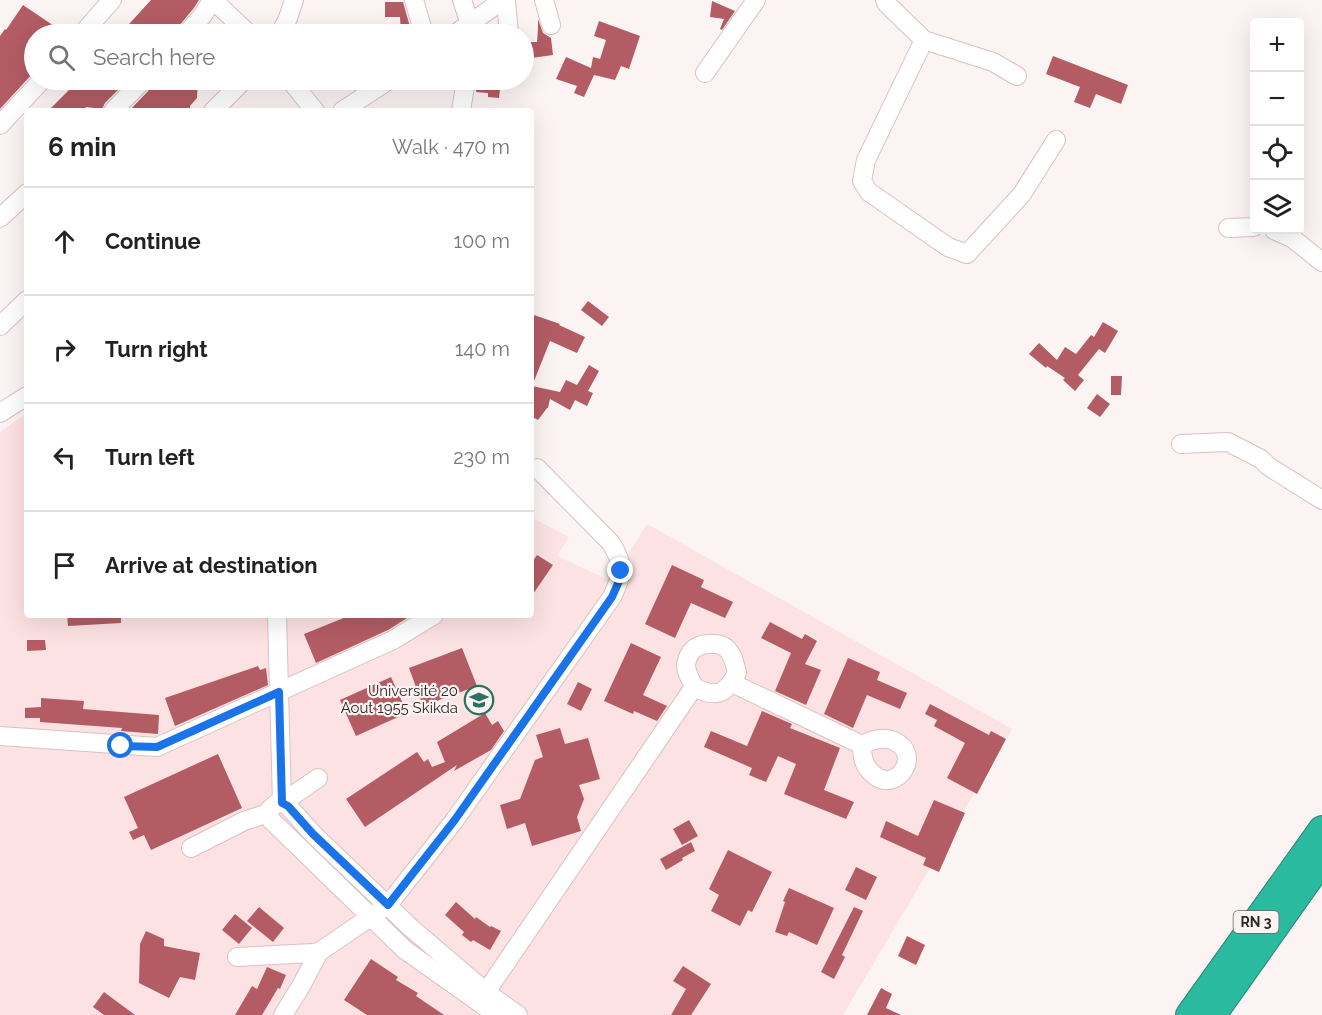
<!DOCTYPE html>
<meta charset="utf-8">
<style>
:root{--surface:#fff;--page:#f2f2f2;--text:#222;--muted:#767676;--line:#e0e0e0}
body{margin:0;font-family:Raleway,sans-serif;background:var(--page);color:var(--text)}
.controls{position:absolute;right:18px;top:18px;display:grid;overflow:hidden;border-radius:6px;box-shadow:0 6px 24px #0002}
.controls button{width:54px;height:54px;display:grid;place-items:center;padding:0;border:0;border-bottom:2px solid var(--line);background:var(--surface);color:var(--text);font:30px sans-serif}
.stop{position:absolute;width:18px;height:18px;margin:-14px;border:4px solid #1a73e8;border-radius:50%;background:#fff}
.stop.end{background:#1a73e8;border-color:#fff;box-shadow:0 2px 6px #0008}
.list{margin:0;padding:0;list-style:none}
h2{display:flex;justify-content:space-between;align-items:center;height:78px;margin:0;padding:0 24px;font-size:26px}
h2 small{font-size:20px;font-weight:400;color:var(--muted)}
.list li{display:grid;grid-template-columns:39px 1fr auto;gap:18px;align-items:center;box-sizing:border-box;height:108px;padding:0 24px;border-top:2px solid var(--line)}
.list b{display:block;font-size:22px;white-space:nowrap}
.list em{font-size:20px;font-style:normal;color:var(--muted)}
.icon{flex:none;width:33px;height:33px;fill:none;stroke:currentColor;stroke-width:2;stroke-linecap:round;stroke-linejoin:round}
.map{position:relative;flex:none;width:1322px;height:1015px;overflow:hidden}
.search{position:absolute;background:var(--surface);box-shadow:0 6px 24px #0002;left:24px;top:24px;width:510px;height:66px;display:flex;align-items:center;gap:15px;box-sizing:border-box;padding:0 21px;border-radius:33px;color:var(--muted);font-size:22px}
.panel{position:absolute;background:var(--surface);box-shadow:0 6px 24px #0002;left:24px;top:108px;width:510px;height:510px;border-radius:6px}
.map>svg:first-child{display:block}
.built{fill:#fde2e3}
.building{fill:#b35c64}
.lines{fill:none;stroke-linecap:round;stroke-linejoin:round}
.minor-casing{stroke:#d9c1c2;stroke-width:20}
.highway-casing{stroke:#2b8675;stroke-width:28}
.minor{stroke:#fff;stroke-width:18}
.highway{stroke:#29ba9f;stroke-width:26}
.route{stroke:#1a73e8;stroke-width:8}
.labels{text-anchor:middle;stroke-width:4.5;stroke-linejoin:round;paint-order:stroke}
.shield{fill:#fcf3f3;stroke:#6c6464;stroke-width:1.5}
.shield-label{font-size:14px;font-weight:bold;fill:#2f2626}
.poi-label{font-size:15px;fill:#2f2626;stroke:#fcf3f3;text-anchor:end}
</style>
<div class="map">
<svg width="1322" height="1015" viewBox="0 0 1322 1015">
<rect width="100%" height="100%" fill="#fcf3f3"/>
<!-- built -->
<path class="built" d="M 27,413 L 27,615 L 531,615 L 531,517 L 569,537 L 557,556 L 611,581 L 647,524 L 1012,729 L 843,1015 L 0,1015 L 0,432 Z"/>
<!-- building -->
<g class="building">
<path d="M 151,0 L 199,0 L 194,8 L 178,27 L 175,34 L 120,34 Z"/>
<path d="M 712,1 L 735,11 L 722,30 L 720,29 L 724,19 L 710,17 Z"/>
<path d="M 385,2 L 403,2 L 412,34 L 401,34 L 400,17 L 385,17 Z"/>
<path d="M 23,5 L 66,34 L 34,34 L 34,72 L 0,109 L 0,36 L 5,29 L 6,30 Z"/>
<path d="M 538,19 L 543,33 L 551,38 L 553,55 L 531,58 L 531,42 L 537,42 L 538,29 Z"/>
<path d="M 599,21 L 640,36 L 629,69 L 621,66 L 615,80 L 594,75 L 584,97 L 574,93 L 577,86 L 556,79 L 566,57 L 591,68 L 593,57 L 600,59 L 606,40 L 594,36 Z"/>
<path d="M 1053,56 L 1128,85 L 1121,104 L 1096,94 L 1090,108 L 1074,102 L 1080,87 L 1046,74 Z"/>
<path d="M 79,80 L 128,80 L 105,103 L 102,109 L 86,107 L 82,111 L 48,111 Z"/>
<path d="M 154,80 L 198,80 L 197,98 L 190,106 L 190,111 L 129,111 L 151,88 Z"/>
<path d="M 477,80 L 501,80 L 499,98 L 488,97 L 488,93 L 476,92 Z"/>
<path d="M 588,301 L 609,317 L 602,326 L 581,310 Z"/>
<path d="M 531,314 L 560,324 L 559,325 L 585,337 L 577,353 L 550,341 L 532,386 L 560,392 L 566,380 L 577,385 L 589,365 L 599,371 L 588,391 L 593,393 L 587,406 L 575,400 L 570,410 L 550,399 L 548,408 L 547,408 L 538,420 L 531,416 Z"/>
<path d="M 1103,322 L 1118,331 L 1105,353 L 1099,349 L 1078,375 L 1084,380 L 1075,391 L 1063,380 L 1065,378 L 1047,366 L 1046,368 L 1029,354 L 1039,343 L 1057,360 L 1065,347 L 1076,354 L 1091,335 L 1094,337 Z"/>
<path d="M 1111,376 L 1122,376 L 1121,395 L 1111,395 Z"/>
<path d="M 1097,394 L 1110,404 L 1100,417 L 1087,408 Z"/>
<path d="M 537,555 L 553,565 L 531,597 L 531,564 Z"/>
<path d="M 672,565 L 704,580 L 701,587 L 733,602 L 725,618 L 691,603 L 675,638 L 645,624 Z"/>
<path d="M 67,615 L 121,615 L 121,623 L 68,626 Z"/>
<path d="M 351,615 L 412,615 L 388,630 L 316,663 L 304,634 Z"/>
<path d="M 770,622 L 802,639 L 805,634 L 817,641 L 805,664 L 821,670 L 806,705 L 775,691 L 791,653 L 761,638 Z"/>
<path d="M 27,640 L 45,640 L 46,650 L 27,651 Z"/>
<path d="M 631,643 L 661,657 L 643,695 L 667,706 L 657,721 L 634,711 L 633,714 L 604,701 Z"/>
<path d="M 462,648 L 477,686 L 423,706 L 409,668 Z"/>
<path d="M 848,658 L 880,672 L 877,680 L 907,693 L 900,709 L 867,695 L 853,728 L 824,714 Z"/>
<path d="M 258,666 L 260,670 L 266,668 L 268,685 L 175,726 L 165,698 Z"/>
<path d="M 391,677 L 407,713 L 356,736 L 340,700 Z"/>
<path d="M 578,682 L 592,689 L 581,711 L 567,704 Z"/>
<path d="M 41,698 L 84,701 L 83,709 L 159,715 L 158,734 L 121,731 L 122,728 L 40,722 L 40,718 L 25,718 L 25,708 L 41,707 Z"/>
<path d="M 930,704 L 989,735 L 991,731 L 1006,739 L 977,794 L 947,778 L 965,743 L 934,726 L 937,720 L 925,714 Z"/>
<path d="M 762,711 L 792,724 L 790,728 L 840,748 L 824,790 L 854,802 L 846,819 L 784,794 L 796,764 L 778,756 L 766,782 L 749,775 L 752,768 L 704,747 L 711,731 L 747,746 Z"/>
<path d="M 485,713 L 492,725 L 498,721 L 504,731 L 491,750 L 454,771 L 457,765 L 365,827 L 346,799 L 417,752 L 424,762 L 428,759 L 432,767 L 445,762 L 437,742 Z"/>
<path d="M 560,728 L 565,744 L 588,738 L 600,779 L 579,785 L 584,799 L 577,817 L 581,831 L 532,846 L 525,823 L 507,829 L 500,805 L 520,799 L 535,760 L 543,757 L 536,735 Z"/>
<path d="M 218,754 L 242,808 L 151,850 L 144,835 L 133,840 L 129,832 L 138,828 L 124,797 Z"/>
<path d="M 934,800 L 965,813 L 939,872 L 923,865 L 926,858 L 880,837 L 886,821 L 918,836 Z"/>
<path d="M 689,820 L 698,836 L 682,845 L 673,829 Z"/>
<path d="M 691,842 L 695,851 L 682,858 L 683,860 L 666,870 L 660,859 Z"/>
<path d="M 728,850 L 772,872 L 752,912 L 748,910 L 740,926 L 711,911 L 719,895 L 709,889 Z"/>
<path d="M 856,867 L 877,877 L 866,900 L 845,890 Z"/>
<path d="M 789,888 L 834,908 L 817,945 L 789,932 L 787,936 L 775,932 L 785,902 L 783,901 Z"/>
<path d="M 456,902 L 475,919 L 476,917 L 490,927 L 491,926 L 501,931 L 490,950 L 473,940 L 471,942 L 462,935 L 464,932 L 445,915 Z"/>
<path d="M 259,907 L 284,928 L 273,942 L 247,921 Z"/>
<path d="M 854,907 L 863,911 L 842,955 L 845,957 L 834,979 L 821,972 Z"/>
<path d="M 235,914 L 252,928 L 239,944 L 222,930 Z"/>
<path d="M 146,931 L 164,939 L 164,946 L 200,953 L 195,980 L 180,977 L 169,998 L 139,983 L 140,944 Z"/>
<path d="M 907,936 L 925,945 L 916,965 L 898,956 Z"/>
<path d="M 371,959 L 398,977 L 396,980 L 418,993 L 416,996 L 444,1015 L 367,1015 L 344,1000 Z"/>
<path d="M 683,966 L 711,984 L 691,1015 L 671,1015 L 686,989 L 673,981 Z"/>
<path d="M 267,967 L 286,975 L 280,989 L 278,988 L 262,1015 L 235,1015 L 252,986 L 257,989 Z"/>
<path d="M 881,988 L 892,994 L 886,1008 L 901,1015 L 867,1015 Z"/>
<path d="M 104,992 L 135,1015 L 104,1015 L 93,1007 Z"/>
</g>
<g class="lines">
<!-- minor casing -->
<g class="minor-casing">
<g id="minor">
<path d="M 213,0 L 249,34"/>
<path d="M 414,0 L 424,34"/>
<path d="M 462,0 L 470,24 L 470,33"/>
<path d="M 506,0 L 509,34"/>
<path d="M 544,0 L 551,25"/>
<path d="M 885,0 L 887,4 L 924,40 L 993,62 L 1017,76"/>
<path d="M 82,34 L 112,0"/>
<path d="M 186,34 L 203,15 L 212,0"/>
<path d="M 280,34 L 288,18 L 294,0"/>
<path d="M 455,34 L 503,0"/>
<path d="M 924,40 L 866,160 L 862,181 L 869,192 L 948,247 L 967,254 L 1022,194 L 1056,140"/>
<path d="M 705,73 L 756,0"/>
<path d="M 290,80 L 315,111"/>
<path d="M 113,111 L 143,80"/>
<path d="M 213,111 L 244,80"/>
<path d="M 342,111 L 389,80"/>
<path d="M 461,111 L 466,80"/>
<path d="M 0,125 L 42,80"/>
<path d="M 0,218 L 27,193"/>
<path d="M 1228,228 L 1254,227"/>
<path d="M 1274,230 L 1292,238 L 1322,262"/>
<path d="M 0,326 L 27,300"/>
<path d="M 0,413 L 27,396"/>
<path d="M 1181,444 L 1228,442 L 1261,459 L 1268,466 L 1322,500"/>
<path d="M 277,615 L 282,803"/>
<path d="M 732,683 L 862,745 C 872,740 883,736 894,741 C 923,754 897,794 874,775 C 864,767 862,758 862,745"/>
<path d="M 0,736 L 157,747 L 393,640 L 434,615"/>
<path d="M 282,803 L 288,806 L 313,834 L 410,927 L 486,992 L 518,1015"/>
<path d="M 268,813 L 271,820 L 405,950 L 497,1015"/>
<path d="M 191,848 L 244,821 L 268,813 L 269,810 L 277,803 L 282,803 L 318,778"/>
<path d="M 237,957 L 313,953 L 319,952 L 388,905 L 454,821 L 612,597 C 623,573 625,566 611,543 L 537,468"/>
<path d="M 486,992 L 694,687 C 691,680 686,673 686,665 C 686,662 689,654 691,652 C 698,643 717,641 726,648 C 733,654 735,664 737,673 C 726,694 716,699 694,687"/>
<path d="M 283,1015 L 301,986 L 319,952"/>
</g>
</g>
<!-- highway casing -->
<g class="highway-casing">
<g id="highway">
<path d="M 1189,1015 L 1322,829"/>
<path d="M 1213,1015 L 1322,861"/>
</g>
</g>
<!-- minor -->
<use href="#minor" class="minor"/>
<!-- highway -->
<use href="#highway" class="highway"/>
</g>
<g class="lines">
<!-- route -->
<path class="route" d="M 121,746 L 157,747 L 279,692 L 282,803 L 288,806 L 313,834 L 388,905 L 454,821 L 612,597 L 619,581 L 621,571"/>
</g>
<!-- icons -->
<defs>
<g id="university-ring" transform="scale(1.5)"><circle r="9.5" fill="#fcf3f3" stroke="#2c7061" stroke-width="1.5"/><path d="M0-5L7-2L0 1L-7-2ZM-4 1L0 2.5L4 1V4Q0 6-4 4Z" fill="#2c7061"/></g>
</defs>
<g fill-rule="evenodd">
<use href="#university-ring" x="479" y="700"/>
</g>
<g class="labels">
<!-- shield labels -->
<rect class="shield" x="1233.5" y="911" width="45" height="22" rx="4.5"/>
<g class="shield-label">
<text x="1256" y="927">RN 3</text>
</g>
<!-- poi labels -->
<g class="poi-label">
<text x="458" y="696">Université 20<tspan x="458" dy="17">Aout 1955 Skikda</tspan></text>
</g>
</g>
</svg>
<div class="controls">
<button>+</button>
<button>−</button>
<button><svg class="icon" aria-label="locate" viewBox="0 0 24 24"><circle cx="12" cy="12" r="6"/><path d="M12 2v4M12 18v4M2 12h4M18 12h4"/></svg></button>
<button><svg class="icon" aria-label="layers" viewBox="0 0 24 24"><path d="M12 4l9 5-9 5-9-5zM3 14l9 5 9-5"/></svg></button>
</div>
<div class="stop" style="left:121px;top:746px"></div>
<div class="stop end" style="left:621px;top:571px"></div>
<div class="search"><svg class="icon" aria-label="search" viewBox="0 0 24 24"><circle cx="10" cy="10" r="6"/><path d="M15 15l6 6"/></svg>Search here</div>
<section class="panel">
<h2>6 min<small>Walk · 470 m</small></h2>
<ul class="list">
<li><svg class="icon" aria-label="ahead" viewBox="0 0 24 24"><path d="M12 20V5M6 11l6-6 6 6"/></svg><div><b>Continue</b></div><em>100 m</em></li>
<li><svg class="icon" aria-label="right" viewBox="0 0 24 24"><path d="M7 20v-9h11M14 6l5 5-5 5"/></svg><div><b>Turn right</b></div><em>140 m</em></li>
<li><svg class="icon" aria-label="left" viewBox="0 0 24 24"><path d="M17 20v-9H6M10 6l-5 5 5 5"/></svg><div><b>Turn left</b></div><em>230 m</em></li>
<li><svg class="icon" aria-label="arrive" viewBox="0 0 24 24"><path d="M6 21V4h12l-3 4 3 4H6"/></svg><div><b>Arrive at destination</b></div></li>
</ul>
</section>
</div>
